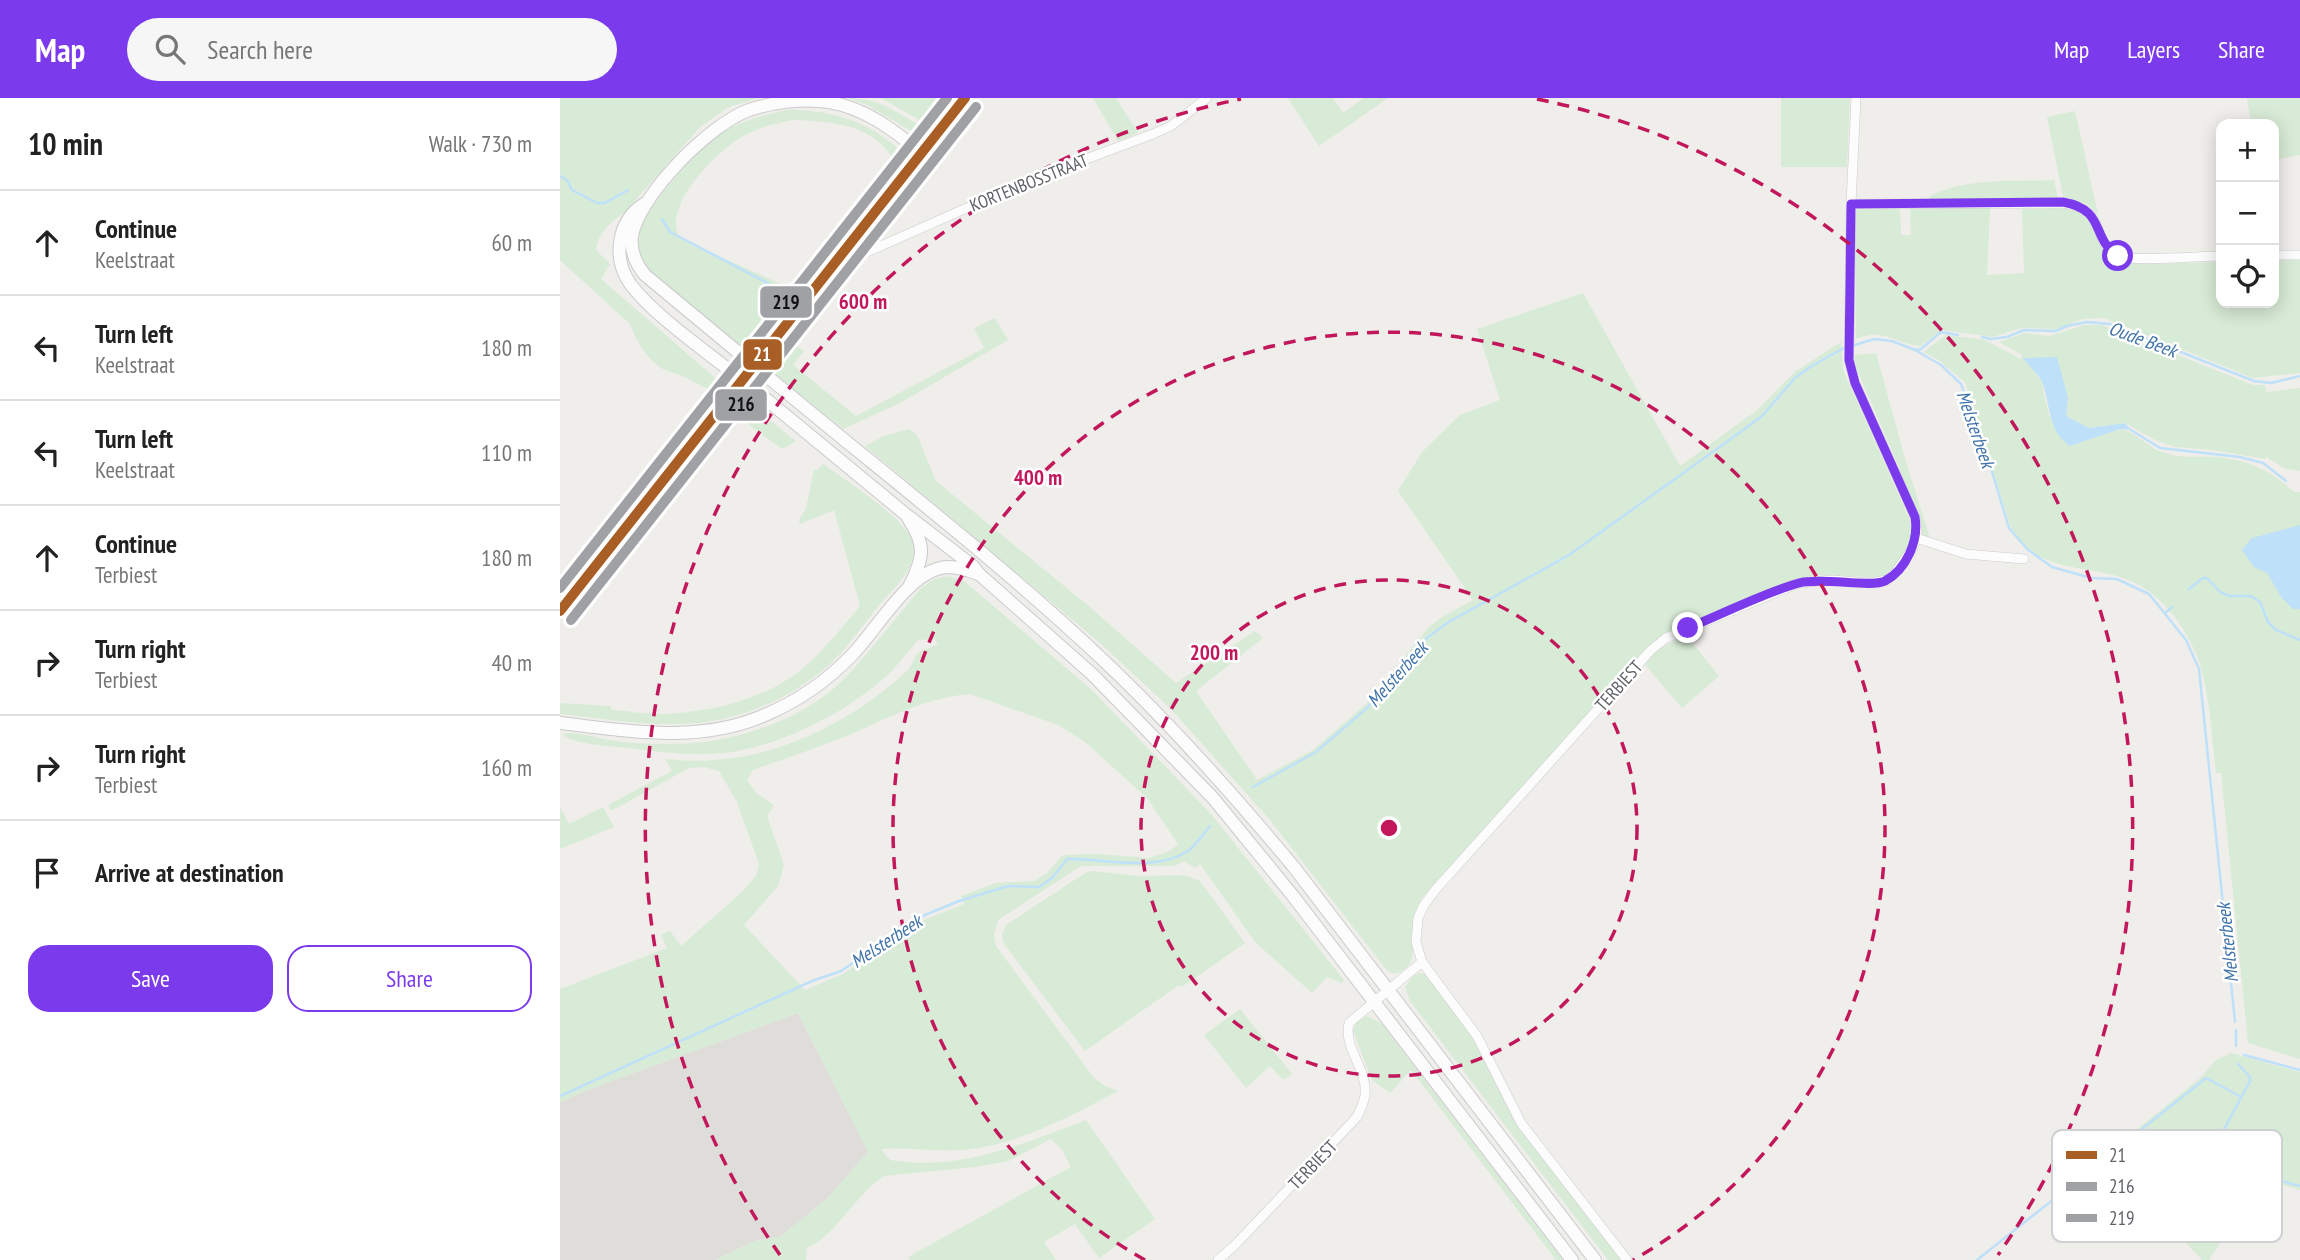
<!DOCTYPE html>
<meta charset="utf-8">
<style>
:root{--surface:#fff;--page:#f6f6f6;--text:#222;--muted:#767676;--line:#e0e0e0;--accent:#7c3aed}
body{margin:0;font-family:"PT Sans Narrow",sans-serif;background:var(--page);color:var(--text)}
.controls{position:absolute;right:21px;top:21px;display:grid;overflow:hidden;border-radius:14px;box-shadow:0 4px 18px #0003}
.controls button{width:63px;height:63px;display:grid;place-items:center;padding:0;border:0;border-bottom:2px solid var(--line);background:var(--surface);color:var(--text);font:35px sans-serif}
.stop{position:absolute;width:21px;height:21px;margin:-16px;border:5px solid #7c3aed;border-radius:50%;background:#fff}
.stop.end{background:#7c3aed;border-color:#fff;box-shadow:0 2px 7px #0008}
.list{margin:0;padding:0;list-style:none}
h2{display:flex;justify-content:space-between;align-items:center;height:91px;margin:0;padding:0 28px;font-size:30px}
h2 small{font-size:23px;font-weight:400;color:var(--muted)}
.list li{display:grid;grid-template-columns:46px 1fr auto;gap:21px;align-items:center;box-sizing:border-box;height:105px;padding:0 28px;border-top:2px solid var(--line)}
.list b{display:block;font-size:26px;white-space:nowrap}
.list p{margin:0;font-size:23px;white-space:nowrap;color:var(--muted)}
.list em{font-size:23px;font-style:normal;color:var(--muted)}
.actions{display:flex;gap:14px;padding:21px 28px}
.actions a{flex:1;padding:16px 0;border:2px solid var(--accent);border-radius:21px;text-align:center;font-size:24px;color:var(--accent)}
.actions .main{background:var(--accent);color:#fff}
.icon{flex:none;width:38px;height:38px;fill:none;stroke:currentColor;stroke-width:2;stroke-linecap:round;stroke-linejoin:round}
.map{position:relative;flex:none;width:1740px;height:1162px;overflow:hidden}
header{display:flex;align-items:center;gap:42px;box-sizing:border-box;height:98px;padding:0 35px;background:var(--accent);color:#fff}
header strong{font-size:33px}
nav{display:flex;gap:38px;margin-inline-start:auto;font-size:24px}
.search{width:490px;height:63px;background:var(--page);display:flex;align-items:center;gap:18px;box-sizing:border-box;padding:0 24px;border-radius:38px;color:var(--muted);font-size:26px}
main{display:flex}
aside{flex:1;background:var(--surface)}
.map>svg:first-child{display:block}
.industrial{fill:#dfddda}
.green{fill:#d8ebd6;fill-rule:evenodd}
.water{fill:#bfe0f9}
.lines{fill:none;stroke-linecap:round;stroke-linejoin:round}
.stream{stroke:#bfe0f9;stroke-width:2.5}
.street-casing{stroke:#cbcccc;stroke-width:10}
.secondary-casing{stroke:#cacacb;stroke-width:14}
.street{stroke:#fdfcfc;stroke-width:9}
.secondary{stroke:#fdfcfc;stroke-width:12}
.secondary-bridge-casing{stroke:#cacacb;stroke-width:14;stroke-linecap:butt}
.secondary-bridge{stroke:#fdfcfc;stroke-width:12}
.bus-1-casing{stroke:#fff;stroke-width:16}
.bus-2-casing{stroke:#fff;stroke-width:16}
.bus-3-casing{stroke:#fff;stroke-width:16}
.bus-1{stroke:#a85e24;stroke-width:10}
.bus-2{stroke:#9fa1a4;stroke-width:10}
.bus-3{stroke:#9fa1a4;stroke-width:10}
.route{stroke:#7c3aed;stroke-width:9}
.ring{fill:none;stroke:#c2185b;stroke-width:3.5;stroke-dasharray:12 9}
.labels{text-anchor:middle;stroke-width:5;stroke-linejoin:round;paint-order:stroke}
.street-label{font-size:18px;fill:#5f6368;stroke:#fff}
.water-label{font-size:19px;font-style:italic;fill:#4174aa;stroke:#fff}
.key{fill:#fff;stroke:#cfd0d2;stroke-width:2}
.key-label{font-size:19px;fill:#5f6368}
.centre{fill:#c2185b;stroke:#fff;stroke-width:3.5}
.ring-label{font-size:21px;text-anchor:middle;font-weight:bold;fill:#c2185b;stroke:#fff;stroke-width:5;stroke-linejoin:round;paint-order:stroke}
.line-badge{stroke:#fff;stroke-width:2.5}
.badge-label{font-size:19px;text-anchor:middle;font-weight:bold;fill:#fff}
.pale-badge-label{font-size:19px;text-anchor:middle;font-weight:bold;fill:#111}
</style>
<header>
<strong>Map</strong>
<div class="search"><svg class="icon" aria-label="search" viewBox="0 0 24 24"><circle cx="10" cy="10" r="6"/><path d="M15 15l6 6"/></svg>Search here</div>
<nav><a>Map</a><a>Layers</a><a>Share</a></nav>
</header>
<main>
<aside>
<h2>10 min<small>Walk · 730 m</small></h2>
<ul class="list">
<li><svg class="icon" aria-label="ahead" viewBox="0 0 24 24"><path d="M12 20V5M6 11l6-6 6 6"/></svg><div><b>Continue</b><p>Keelstraat</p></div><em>60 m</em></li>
<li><svg class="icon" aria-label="left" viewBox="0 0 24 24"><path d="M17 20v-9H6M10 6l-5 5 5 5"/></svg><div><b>Turn left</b><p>Keelstraat</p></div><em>180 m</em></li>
<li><svg class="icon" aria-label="left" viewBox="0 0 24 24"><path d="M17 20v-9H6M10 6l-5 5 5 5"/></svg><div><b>Turn left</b><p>Keelstraat</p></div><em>110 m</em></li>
<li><svg class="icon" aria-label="ahead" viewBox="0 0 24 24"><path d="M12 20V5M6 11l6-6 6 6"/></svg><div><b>Continue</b><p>Terbiest</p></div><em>180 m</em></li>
<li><svg class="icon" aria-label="right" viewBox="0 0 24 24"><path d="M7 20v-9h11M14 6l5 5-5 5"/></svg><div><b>Turn right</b><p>Terbiest</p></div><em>40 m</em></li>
<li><svg class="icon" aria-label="right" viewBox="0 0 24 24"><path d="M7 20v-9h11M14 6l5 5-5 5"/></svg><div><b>Turn right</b><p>Terbiest</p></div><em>160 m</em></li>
<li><svg class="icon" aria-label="arrive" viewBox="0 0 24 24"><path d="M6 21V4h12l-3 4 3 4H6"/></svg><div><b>Arrive at destination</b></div></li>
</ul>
<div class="actions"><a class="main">Save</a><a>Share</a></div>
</aside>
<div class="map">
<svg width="1740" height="1162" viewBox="0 0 1740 1162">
<rect width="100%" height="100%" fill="#efeeea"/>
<!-- industrial -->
<path class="industrial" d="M 238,915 L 308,1054 L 266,1102 L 221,1138 L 195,1143 L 155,1162 L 0,1162 L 0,1004 L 46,985 Z"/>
<!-- green -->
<g class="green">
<path d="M 0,0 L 199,0 L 169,9 L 140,29 L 64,115 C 50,124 38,135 36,152 L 50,166 L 41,181 L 160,284 L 152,292 C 139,288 133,282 122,278 C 117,275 112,275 107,273 C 88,264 77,244 70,226 L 0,162 Z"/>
<path d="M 287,0 C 319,0 337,14 364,30 L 366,33 L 364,37 L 358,37 L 307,7 Z"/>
<path d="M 321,0 L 399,0 L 375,31 Z"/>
<path d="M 533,0 L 556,0 L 578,35 L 558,43 Z"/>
<path d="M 728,0 L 773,0 L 783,15 L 804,0 L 828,0 L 759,48 Z"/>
<path d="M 1221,0 L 1290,0 L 1287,69 L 1221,69 Z"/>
<path d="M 1687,0 L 1740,0 L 1740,57 L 1714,62 L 1714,26 L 1691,26 Z"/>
<path d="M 226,12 C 265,12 297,19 329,43 C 339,51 346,56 344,69 L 193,258 L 89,173 C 82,163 75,151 77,139 C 79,117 138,51 156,39 C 177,24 201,18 226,12 ZM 232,22 C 273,23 317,26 337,68 L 225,205 L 226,197 L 223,187 L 121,141 C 99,110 158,51 185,37 C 200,29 215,26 232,22 Z"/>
<path d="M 1515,13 L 1538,116 L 1528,107 L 1503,98 L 1487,19 Z"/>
<path d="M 1494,82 L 1498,101 L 1369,101 L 1370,98 C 1408,79 1453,84 1494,82 Z"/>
<path d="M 1340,109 L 1341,137 L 1351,137 L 1350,110 L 1430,110 L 1427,177 L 1464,175 L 1462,111 C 1525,110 1520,104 1551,161 L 1584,166 L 1661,164 L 1661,205 L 1714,205 L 1714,162 L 1740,162 L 1740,275 L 1693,280 L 1544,220 L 1523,221 L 1497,231 L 1461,230 L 1433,239 L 1382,232 L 1361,248 C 1334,246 1325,229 1296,241 L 1295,110 Z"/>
<path d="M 1023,195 L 1120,368 L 1196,313 L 1236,273 L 1281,244 L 1283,272 L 1349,420 L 1354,437 L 1352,445 L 1332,473 L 1324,478 L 1311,479 L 1259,477 L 1236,481 L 1099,541 L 862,800 C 858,809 854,818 853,827 C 851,843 859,865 840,874 C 834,877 831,875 825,870 L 710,722 L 611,611 L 539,544 L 305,348 L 324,338 L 349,331 L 357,337 L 376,383 L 531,510 L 616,585 L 695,533 L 703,540 L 636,593 L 697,682 L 753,652 L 807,605 L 869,529 L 882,519 L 913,502 L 838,393 L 862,354 L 900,317 L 940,302 L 917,231 Z"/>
<path d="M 435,220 L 448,242 L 340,305 L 283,331 L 204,268 L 226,241 L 244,253 L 233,267 L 296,318 L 424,250 L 414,230 Z"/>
<path d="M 1524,227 L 1543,227 L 1693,287 L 1705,287 L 1706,294 L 1740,290 L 1740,373 L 1724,370 L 1706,359 L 1705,361 L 1652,352 L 1615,349 L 1593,341 L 1565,325 L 1529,330 L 1506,318 L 1508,300 L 1476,261 L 1464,260 L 1481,282 L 1489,317 L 1510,348 L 1560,331 C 1577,334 1587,349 1602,354 C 1620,361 1638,358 1656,359 C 1687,361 1712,373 1734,394 L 1740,394 L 1740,961 L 1688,945 L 1661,675 L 1656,675 C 1652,642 1649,587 1637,558 C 1624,526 1600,494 1566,481 C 1525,466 1471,475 1450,427 L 1405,284 L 1377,261 L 1363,254 L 1386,237 L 1425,242 L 1461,261 L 1462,257 L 1439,244 L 1464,235 L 1490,238 Z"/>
<path d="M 1316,255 L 1346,364 L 1369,437 L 1367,439 L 1363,437 L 1338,367 L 1296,269 L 1294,257 Z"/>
<path d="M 190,307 L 236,343 L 222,351 L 180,320 Z"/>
<path d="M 263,366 C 284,381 343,419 352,442 C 361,466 334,490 320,506 C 307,522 294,540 280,556 C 239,599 176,626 117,626 C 78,627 39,620 0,616 L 0,605 L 50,608 L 52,612 C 68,613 85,616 100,616 C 152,615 212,600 250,564 C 268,547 284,527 300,508 L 274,412 L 240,426 L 239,422 L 246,410 L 254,372 L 257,372 Z"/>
<path d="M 387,478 L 403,482 L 533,593 L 651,716 L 784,882 L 782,885 L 767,879 L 752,895 L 695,844 L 640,766 L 635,770 L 624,763 L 615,768 L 521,768 L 438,822 L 434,837 L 436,848 L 534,980 L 545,988 L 558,993 C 511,1018 456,1048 402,1052 C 375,1054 347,1049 321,1051 L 330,1062 C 401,1074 461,1046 526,1022 L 595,1121 L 539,1160 L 515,1126 L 484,1144 L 496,1162 L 350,1162 L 348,1159 L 511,1069 L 502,1052 L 491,1041 L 449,1063 L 415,1069 L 324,1078 C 299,1093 269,1145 247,1149 L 246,1162 L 155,1162 L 195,1143 L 221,1138 L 266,1102 L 308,1054 L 238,915 L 46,985 L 0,1004 L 0,891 L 107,850 L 101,837 L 110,833 L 121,848 L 183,793 L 196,778 L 199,766 L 177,704 L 159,673 L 143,669 L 129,670 L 51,713 L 48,707 L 112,673 L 105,661 C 121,662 137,664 153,662 C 224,658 295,621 347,573 C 352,569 353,560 358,555 C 363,551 372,550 378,546 L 375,541 L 358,542 C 347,555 335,571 322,582 C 283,616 216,650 164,655 C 132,658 100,654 69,650 C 51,648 14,647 2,636 C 15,633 34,639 49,642 C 68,645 87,646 107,646 C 169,647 243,624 287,578 C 313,550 337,518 362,489 L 375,481 ZM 410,596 L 498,627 L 525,644 L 587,700 L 618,746 L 610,753 L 589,760 L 539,756 L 503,757 L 487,775 L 474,783 L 436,785 L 401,798 L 404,806 L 366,821 L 283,876 L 245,892 L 184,827 L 218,788 L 224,767 L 207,718 L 214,707 L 197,696 L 187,682 L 193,672 C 223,661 254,651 284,639 C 329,620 360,601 410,596 Z"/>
<path d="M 1126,537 L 1159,578 L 1122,610 L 1083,564 L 1097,552 Z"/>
<path d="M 0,709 L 9,726 L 43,709 L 54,729 L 0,751 Z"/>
<path d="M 533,773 L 579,778 L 624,777 L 640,783 L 685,845 L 622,889 L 619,887 L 525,953 L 444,846 L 442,837 L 446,827 L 525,775 Z"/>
<path d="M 860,875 L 867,876 L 920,950 L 947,1008 L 967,1040 L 1061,1162 L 1048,1162 L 850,903 L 845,889 L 853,878 Z"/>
<path d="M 680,911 L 732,976 L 723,982 L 710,968 L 686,990 L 644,937 Z"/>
<path d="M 807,918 L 821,925 L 1003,1162 L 996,1162 L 851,972 L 830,995 L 812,982 L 793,933 L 797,923 Z"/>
<path d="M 1671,955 L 1740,974 L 1740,1092 L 1703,1081 L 1649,1162 L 1642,1162 L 1544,1058 L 1639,981 L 1656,962 Z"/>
</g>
<!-- water -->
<g class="water">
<path d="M 1497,259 L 1508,300 L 1506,318 L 1529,330 L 1565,325 L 1571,332 L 1560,331 L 1510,348 C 1487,334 1491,304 1481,282 C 1477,275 1468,267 1463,260 Z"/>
<path d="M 1740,427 L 1740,511 L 1733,511 L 1721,499 L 1707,475 L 1694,469 L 1682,452 L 1692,440 Z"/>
</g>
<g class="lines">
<!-- stream -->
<g class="stream">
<path d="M 0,78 L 7,82 L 12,92 L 37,105 L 45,105 L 68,92"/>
<path d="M 102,121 L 110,134 L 221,192 L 240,189"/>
<path d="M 1422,239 L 1431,241 L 1447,239 L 1464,232 L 1496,233 L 1507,228 L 1527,224 L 1550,226 L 1694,283 L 1711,285 L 1740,278"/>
<path d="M 1356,252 L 1361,251 L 1381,234 L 1398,237"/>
<path d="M 1571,332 L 1600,350 L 1680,359 L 1703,365 L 1726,383"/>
<path d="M 1629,491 L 1643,480 L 1647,480 L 1660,494 L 1669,498 L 1691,498 L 1700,504 L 1708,524 L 1716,532 L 1740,542"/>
<path d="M 1605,515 L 1612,509"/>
<path d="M 693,689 L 756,654 L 807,610 L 863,543 L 887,525 L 1009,457 L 1186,330 L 1202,318 L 1235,280 L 1250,269 L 1282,251 L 1314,241 L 1332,243 L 1355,252 L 1381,267 L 1401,286 L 1427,357 L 1449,430 L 1467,451 L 1492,469 L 1531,480 L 1557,481 L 1589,496 L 1626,542 L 1639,571 L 1675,924"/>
<path d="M 1676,932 L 1676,948"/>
<path d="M 1684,957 L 1740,972"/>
<path d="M 1678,966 L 1690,979 L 1690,983 L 1654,1050 L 1657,1071 L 1664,1075 L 1710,1080 L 1740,1088"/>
<path d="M 0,998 L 252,883 L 281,873 L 365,817 L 399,803 L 448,788 L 479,789 L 492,780 L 507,761 C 545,760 594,775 628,753 C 636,747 643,736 650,728"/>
<path d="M 1417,1162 L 1646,980 L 1681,999"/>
</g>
<!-- street casing -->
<g class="street-casing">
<g id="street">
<path d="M 1291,106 L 1503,105 C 1549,111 1531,146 1558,158 C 1573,164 1641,158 1661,158"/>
<path d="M 285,152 L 307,154 L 470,82 L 593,36 L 611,28 L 647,0"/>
<path d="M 1714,157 L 1740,157"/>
<path d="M 1356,440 L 1406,456 L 1464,461"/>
<path d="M 658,1162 L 674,1148 L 797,1019 C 800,1012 804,1005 805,997 C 808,971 783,951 789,925 L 862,864"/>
<path d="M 1067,1162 L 961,1025 L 917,938 L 862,864 L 856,844 L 858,820 L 864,807 L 876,791 L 1073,572 L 1091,552 L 1106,540 L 1239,485 L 1272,482 L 1310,485 L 1327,482 L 1335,475 L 1354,448 L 1357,431 L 1355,419 L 1295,285 L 1289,262 L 1291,106 L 1296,0"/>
</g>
</g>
<!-- secondary casing -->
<g class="secondary-casing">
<g id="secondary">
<path d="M 84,106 C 57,123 52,161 71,187 C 96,219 142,250 174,276"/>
<path d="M 185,260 L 85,177 C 76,166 70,154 72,138 C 79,97 150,26 189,12 C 213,4 243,0 269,4 C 305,10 334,32 361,55"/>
<path d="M 201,273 C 315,369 434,459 542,561 C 611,626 673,696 733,768 L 1035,1162"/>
<path d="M 190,288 L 344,415 L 413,468 L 419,476 L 532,576 L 653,700 L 733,798 L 1012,1162"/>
<path d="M 348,420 C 366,447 364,459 350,487"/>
<path d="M 0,513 L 405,0"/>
<path d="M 0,625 C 69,633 139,646 205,617 C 238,603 267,583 292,557 C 315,533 346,480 377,471 C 392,466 405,472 419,476"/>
</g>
</g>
<!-- street -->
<use href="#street" class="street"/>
<!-- secondary -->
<use href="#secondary" class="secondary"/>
<!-- secondary-bridge casing -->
<g class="secondary-bridge-casing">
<g id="secondary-bridge">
<path d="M 185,260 L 201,273"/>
<path d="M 174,276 L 190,288"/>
</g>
</g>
<!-- secondary-bridge -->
<use href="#secondary-bridge" class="secondary-bridge"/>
<!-- bus-1 casing -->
<g class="bus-1-casing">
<path id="bus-1" d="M 0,513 L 405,0"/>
</g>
<!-- bus-2 casing -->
<g class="bus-2-casing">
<path id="bus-2" d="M 11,522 L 416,9"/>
</g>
<!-- bus-3 casing -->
<g class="bus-3-casing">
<path id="bus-3" d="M 0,490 L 387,0"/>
</g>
<!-- bus-1 -->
<use href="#bus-1" class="bus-1"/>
<!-- bus-2 -->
<use href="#bus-2" class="bus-2"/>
<!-- bus-3 -->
<use href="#bus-3" class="bus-3"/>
</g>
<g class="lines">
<!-- route -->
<path class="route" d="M 1128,530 C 1163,516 1203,495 1239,485 C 1262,479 1311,490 1325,483 C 1347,471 1359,442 1355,419 L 1295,285 L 1289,262 L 1291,106 L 1503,104 C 1547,112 1530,140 1558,158"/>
</g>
<!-- distance rings -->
<g class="ring">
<circle cx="829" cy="730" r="248"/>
<path d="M585 1162A496 496 0 1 1 1073 1162"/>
<path d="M220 1157A744 744 0 0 1 681 1M977 1A744 744 0 0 1 1438 1157"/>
</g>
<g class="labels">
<!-- street labels -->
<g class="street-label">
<text transform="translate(469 85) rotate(-22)" y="6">KORTENBOSSTRAAT</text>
<text transform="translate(1059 588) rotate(-48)" y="6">TERBIEST</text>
<text transform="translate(753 1067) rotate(-46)" y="6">TERBIEST</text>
</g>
<!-- water labels -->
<g class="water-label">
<text transform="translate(1583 241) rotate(20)" y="7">Oude Beek</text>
<text transform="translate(1416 331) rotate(71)" y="7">Melsterbeek</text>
<text transform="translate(837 576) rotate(-48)" y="7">Melsterbeek</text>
<text transform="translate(326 843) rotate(-33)" y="7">Melsterbeek</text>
<text transform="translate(1667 845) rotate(-96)" y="7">Melsterbeek</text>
</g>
</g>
<!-- legend -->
<rect x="1492" y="1032" width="230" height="112" rx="10" class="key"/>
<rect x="1506" y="1053" width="31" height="8" fill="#a85e24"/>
<rect x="1506" y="1084" width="31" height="9" fill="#9fa1a4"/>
<rect x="1506" y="1116" width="31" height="8" fill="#9fa1a4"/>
<g class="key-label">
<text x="1549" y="1064">21</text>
<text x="1549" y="1095">216</text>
<text x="1549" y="1127">219</text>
</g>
<circle cx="829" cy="730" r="10" class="centre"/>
<g class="ring-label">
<text x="303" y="211">600 m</text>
<text x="478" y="387">400 m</text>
<text x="654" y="562">200 m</text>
</g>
<g class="line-badge">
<rect x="199" y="187" width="54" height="34" rx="7" fill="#9fa1a4"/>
<rect x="182" y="240" width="41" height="33" rx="7" fill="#a85e24"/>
<rect x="154" y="290" width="54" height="34" rx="7" fill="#9fa1a4"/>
</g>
<g class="badge-label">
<text x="202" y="263">21</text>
</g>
<g class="pale-badge-label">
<text x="226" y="211">219</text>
<text x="181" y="313">216</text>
</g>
</svg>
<div class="controls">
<button>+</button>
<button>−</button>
<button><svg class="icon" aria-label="locate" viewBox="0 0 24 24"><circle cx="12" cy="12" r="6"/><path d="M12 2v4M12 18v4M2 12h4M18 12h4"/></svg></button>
</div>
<div class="stop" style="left:1558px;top:158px"></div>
<div class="stop end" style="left:1128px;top:530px"></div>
</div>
</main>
